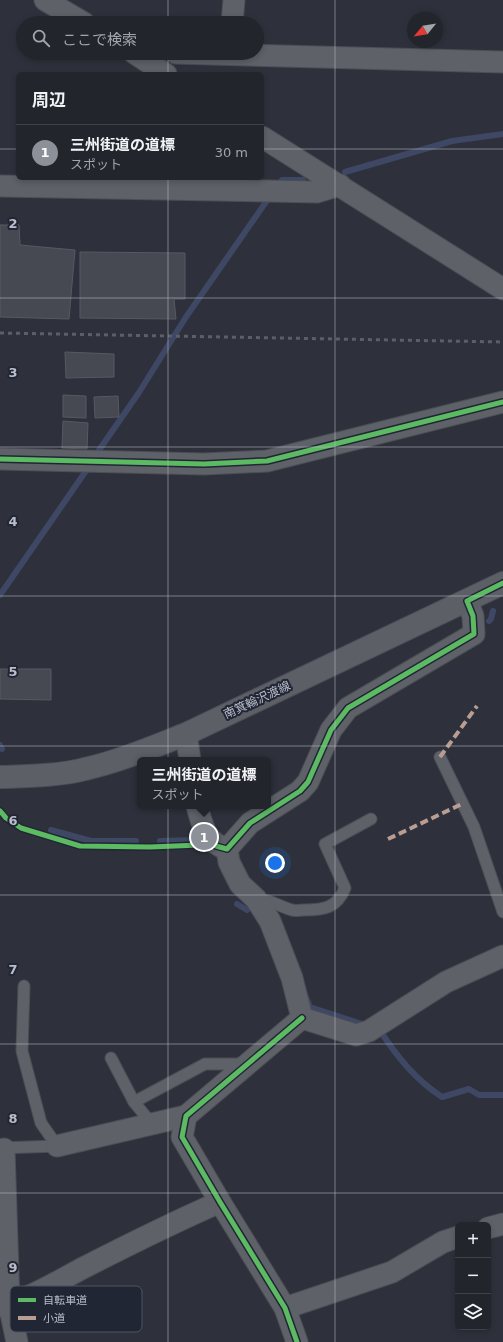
<!DOCTYPE html>
<html lang="ja">
<meta charset="utf-8">
<style>
:root{--surface:#22252c;--page:#2e3138;--text:#f1f3f6;--muted:#a2a5a9;--line:#3f4248;--accent:#8c9099}
body{margin:0;font-family:"DejaVu Sans","Noto Sans JP",sans-serif;background:var(--page);color:var(--text)}
.controls{position:absolute;right:12px;bottom:12px;display:grid;overflow:hidden;border-radius:6px;box-shadow:0 2px 6px #0003}
.controls button{width:36px;height:36px;display:grid;place-items:center;padding:0;border:0;border-bottom:1px solid var(--line);background:var(--surface);color:var(--text);font:20px sans-serif}
.compass{position:absolute;left:407px;top:12px;width:36px;height:36px;border-radius:50%;background:var(--surface);box-shadow:0 2px 6px #0003;rotate:240deg}
.you{position:absolute;left:275px;top:863px;width:14px;height:14px;margin:-10px;border:3px solid #fff;border-radius:50%;background:#1a73e8;box-shadow:0 0 0 6px #1a73e833}
.badge{display:grid;place-items:center;width:26px;height:26px;border-radius:50%;background:var(--accent);color:#fff;font-size:13px;font-weight:700}
.pin{position:absolute;translate:-50% -50%;border:2px solid #fff;box-shadow:0 1px 4px #0006}
.popup{position:absolute;left:137px;top:757px;width:134px;height:52px;box-sizing:border-box;display:grid;place-content:center;border-radius:6px;background:var(--surface);filter:drop-shadow(0 1px 3px #0005);font-size:13px;white-space:nowrap;color:var(--muted)}
.popup b{font-size:15px;color:var(--text)}
.popup::after{content:'';position:absolute;left:50%;top:100%;margin-left:-8px;border:8px solid transparent;border-top-color:var(--surface)}
.list{margin:0;padding:0;list-style:none}
h2{display:flex;justify-content:space-between;align-items:center;height:52px;margin:0;padding:0 16px;font-size:17px}
h2 small{font-size:13px;font-weight:400;color:var(--muted)}
.list li{display:grid;grid-template-columns:26px 1fr auto;gap:12px;align-items:center;box-sizing:border-box;height:56px;padding:0 16px;border-top:1px solid var(--line)}
.list b{display:block;font-size:15px;white-space:nowrap}
.list p{margin:0;font-size:13px;white-space:nowrap;color:var(--muted)}
.list em{font-size:13px;font-style:normal;color:var(--muted)}
.icon{flex:none;width:22px;height:22px;fill:none;stroke:currentColor;stroke-width:2;stroke-linecap:round;stroke-linejoin:round}
.map{position:relative;flex:none;width:503px;height:1342px;overflow:hidden}
.search{position:absolute;background:var(--surface);box-shadow:0 2px 6px #0003;left:16px;top:16px;width:248px;height:44px;display:flex;align-items:center;gap:10px;box-sizing:border-box;padding:0 14px;border-radius:22px;color:var(--muted);font-size:15px}
.panel{position:absolute;background:var(--surface);box-shadow:0 2px 6px #0003;left:16px;top:72px;width:248px;height:108px;border-radius:6px}
.map>svg:first-child{display:block}
.lines{fill:none;stroke-linecap:round;stroke-linejoin:round}
.stream{stroke:#3e4864;stroke-width:6}
.building{fill:#474952;stroke:#575962}
.service-casing{stroke:#4c4e55;stroke-width:13}
.minor-casing{stroke:#4c4e55;stroke-width:23}
.secondary-casing{stroke:#4c4e57;stroke-width:24}
.service{stroke:#5e6168;stroke-width:11}
.minor{stroke:#5e6168;stroke-width:21}
.secondary{stroke:#5d5f67;stroke-width:22}
.rail{stroke:#5d5f66;stroke-width:3;stroke-dasharray:4 4;stroke-linecap:butt}
.quiet{stroke:#b99d93;stroke-width:4;stroke-dasharray:8 4;stroke-linecap:butt}
.cycleway-casing{stroke:#212635;stroke-width:8}
.cycleway{stroke:#5cba63;stroke-width:5}
.grid{fill:none;stroke:#babdca;stroke-width:1;stroke-opacity:0.55}
.labels{text-anchor:middle;stroke-width:4;stroke-linejoin:round;paint-order:stroke}
.street-label{font-size:12px;fill:#babdca;stroke:#212635}
.key{fill:#212635;stroke:#4f5362;stroke-width:1}
.key-label{font-size:11px;fill:#babdca}
.grid-label{font-size:13px;text-anchor:middle;font-weight:bold;fill:#babdca;stroke:#212635;stroke-width:4;stroke-linejoin:round;paint-order:stroke}
</style>
<div class="map">
<svg width="503" height="1342" viewBox="0 0 503 1342">
<rect width="100%" height="100%" fill="#2e313b"/>
<g class="lines">
<!-- stream -->
<g class="stream">
<path d="M 345,172 L 452,141 L 503,134"/>
<path d="M 279,184 L 282,180 L 303,180"/>
<path d="M 97,453 L 138,394 L 186,317 L 268,199"/>
<path d="M 0,595 L 88,468"/>
<path d="M 489,621 L 491,619 L 493,611"/>
<path d="M 0,745 L 2,749"/>
<path d="M 51,830 L 91,841 L 136,841"/>
<path d="M 160,841 L 199,840"/>
<path d="M 237,904 L 247,910"/>
<path d="M 306,997 L 310,1007 L 365,1025"/>
<path d="M 381,1032 C 398,1058 416,1080 442,1097 L 469,1089 L 479,1095 L 503,1095"/>
</g>
</g>
<!-- building -->
<g class="building">
<path d="M 0,225 L 19,225 L 20,245 L 75,250 L 69,319 L 0,317 Z"/>
<path d="M 80,252 L 185,253 L 185,299 L 174,299 L 176,319 L 80,318 Z"/>
<path d="M 65,352 L 114,354 L 114,377 L 66,378 Z"/>
<path d="M 63,395 L 86,396 L 86,418 L 63,417 Z"/>
<path d="M 118,396 L 119,417 L 95,418 L 94,397 Z"/>
<path d="M 63,421 L 88,423 L 87,449 L 62,448 Z"/>
<path d="M 0,669 L 51,669 L 51,700 L 0,699 Z"/>
</g>
<g class="lines">
<!-- service casing -->
<g class="service-casing">
<g id="service">
<path d="M 440,757 L 474,827 L 503,912"/>
<path d="M 256,899 C 270,899 278,906 292,910 C 295,911 300,910 304,910 C 324,910 337,908 345,888 L 325,844 L 371,819"/>
<path d="M 24,986 L 22,1051 L 41,1123 L 57,1146"/>
<path d="M 111,1058 L 134,1102 L 152,1124"/>
<path d="M 134,1102 L 205,1064 L 247,1064"/>
<path d="M 0,1148 L 57,1146"/>
</g>
</g>
<!-- minor casing -->
<g class="minor-casing">
<g id="minor">
<path d="M 45,0 L 84,23"/>
<path d="M 232,23 L 234,0"/>
<path d="M 134,53 L 166,74"/>
<path d="M 176,53 L 503,62"/>
<path d="M 262,137 L 503,289"/>
<path d="M 0,186 L 317,192 L 340,185"/>
<path d="M 0,459 L 204,464 L 267,461 L 503,402"/>
<path d="M 186,734 L 190,760"/>
<path d="M 197,806 C 203,827 205,842 227,849"/>
<path d="M 302,1018 L 292,978 L 270,921 L 256,899 L 240,884 L 229,862 L 227,849 L 250,823 L 300,791 L 308,782 L 331,730 L 348,708 L 474,634 L 473,616 L 467,601"/>
<path d="M 302,1018 L 356,1035 L 369,1031 L 446,982 L 503,956"/>
<path d="M 57,1146 L 186,1116"/>
<path d="M 4,1149 L 9,1304 L 17,1342"/>
<path d="M 488,1228 L 503,1224"/>
<path d="M 0,1306 C 30,1299 58,1281 85,1267 C 130,1244 174,1222 220,1202"/>
<path d="M 285,1308 L 392,1272 L 443,1242 L 458,1237"/>
<path d="M 297,1342 L 285,1308 L 220,1202 L 182,1137 L 186,1116 L 302,1018"/>
</g>
</g>
<!-- secondary casing -->
<g class="secondary-casing">
<path id="secondary" d="M 0,777 C 28,776 58,776 85,769 C 120,761 153,747 186,734 L 503,583"/>
</g>
<!-- service -->
<use href="#service" class="service"/>
<!-- minor -->
<use href="#minor" class="minor"/>
<!-- secondary -->
<use href="#secondary" class="secondary"/>
<!-- rail -->
<path class="rail" d="M 0,333 L 503,342"/>
<!-- quiet -->
<g class="quiet">
<path d="M 440,757 L 477,706"/>
<path d="M 388,839 L 464,803"/>
</g>
<!-- cycleway casing -->
<g class="cycleway-casing">
<g id="cycleway">
<path d="M 0,459 L 204,464 L 267,461 L 503,402"/>
<path d="M 0,811 L 6,818 L 21,828 L 80,846 L 150,847 L 200,845 L 210,841 L 216,846 L 227,849 L 250,823 L 300,791 L 308,782 L 331,730 L 348,708 L 474,634 L 473,616 L 467,601 L 503,583"/>
<path d="M 297,1342 L 285,1308 L 220,1202 L 182,1137 L 186,1116 L 302,1018"/>
</g>
</g>
<!-- cycleway -->
<use href="#cycleway" class="cycleway"/>
</g>
<!-- grid -->
<path class="grid" d="M 168,0 L 168,23M 335,0 L 335,1342M 168,53 L 168,74M 0,149 L 18,149M 262,149 L 503,149M 168,178 L 168,1342M 0,298 L 503,298M 0,447 L 503,447M 0,596 L 503,596M 0,746 L 503,746M 0,895 L 503,895M 0,1044 L 503,1044M 0,1193 L 503,1193"/>
<g class="labels">
<!-- street labels -->
<g class="street-label">
<text transform="translate(257 700) rotate(-25)" y="4">南箕輪沢渡線</text>
</g>
</g>
<!-- legend -->
<rect x="10" y="1286" width="132" height="46" rx="6" class="key"/>
<rect x="18" y="1298" width="18" height="4" fill="#5cba63"/>
<rect x="18" y="1316" width="18" height="4" fill="#b99d93"/>
<g class="key-label">
<text x="43" y="1304">自転車道</text>
<text x="43" y="1322">小道</text>
</g>
<g class="grid-label">
<text x="13" y="228">2</text>
<text x="13" y="377">3</text>
<text x="13" y="526">4</text>
<text x="13" y="676">5</text>
<text x="13" y="825">6</text>
<text x="13" y="974">7</text>
<text x="13" y="1123">8</text>
<text x="13" y="1272">9</text>
</g>
</svg>
<div class="controls">
<button>+</button>
<button>−</button>
<button><svg class="icon" aria-label="layers" viewBox="0 0 24 24"><path d="M12 4l9 5-9 5-9-5zM3 14l9 5 9-5"/></svg></button>
</div>
<svg class="compass" viewBox="-18 -18 36 36"><path d="M0-13l5 13h-10z" fill="#e53935"/><path d="M0 13l5-13h-10z" fill="#a2a5a9"/></svg>
<div class="you"></div>
<div class="pin badge" style="left:204px;top:837px">1</div>
<div class="popup"><b>三州街道の道標</b>スポット</div>
<div class="search"><svg class="icon" aria-label="search" viewBox="0 0 24 24"><circle cx="10" cy="10" r="6"/><path d="M15 15l6 6"/></svg>ここで検索</div>
<section class="panel">
<h2>周辺<small></small></h2>
<ul class="list">
<li><span class="badge">1</span><div><b>三州街道の道標</b><p>スポット</p></div><em>30 m</em></li>
</ul>
</section>
</div>
